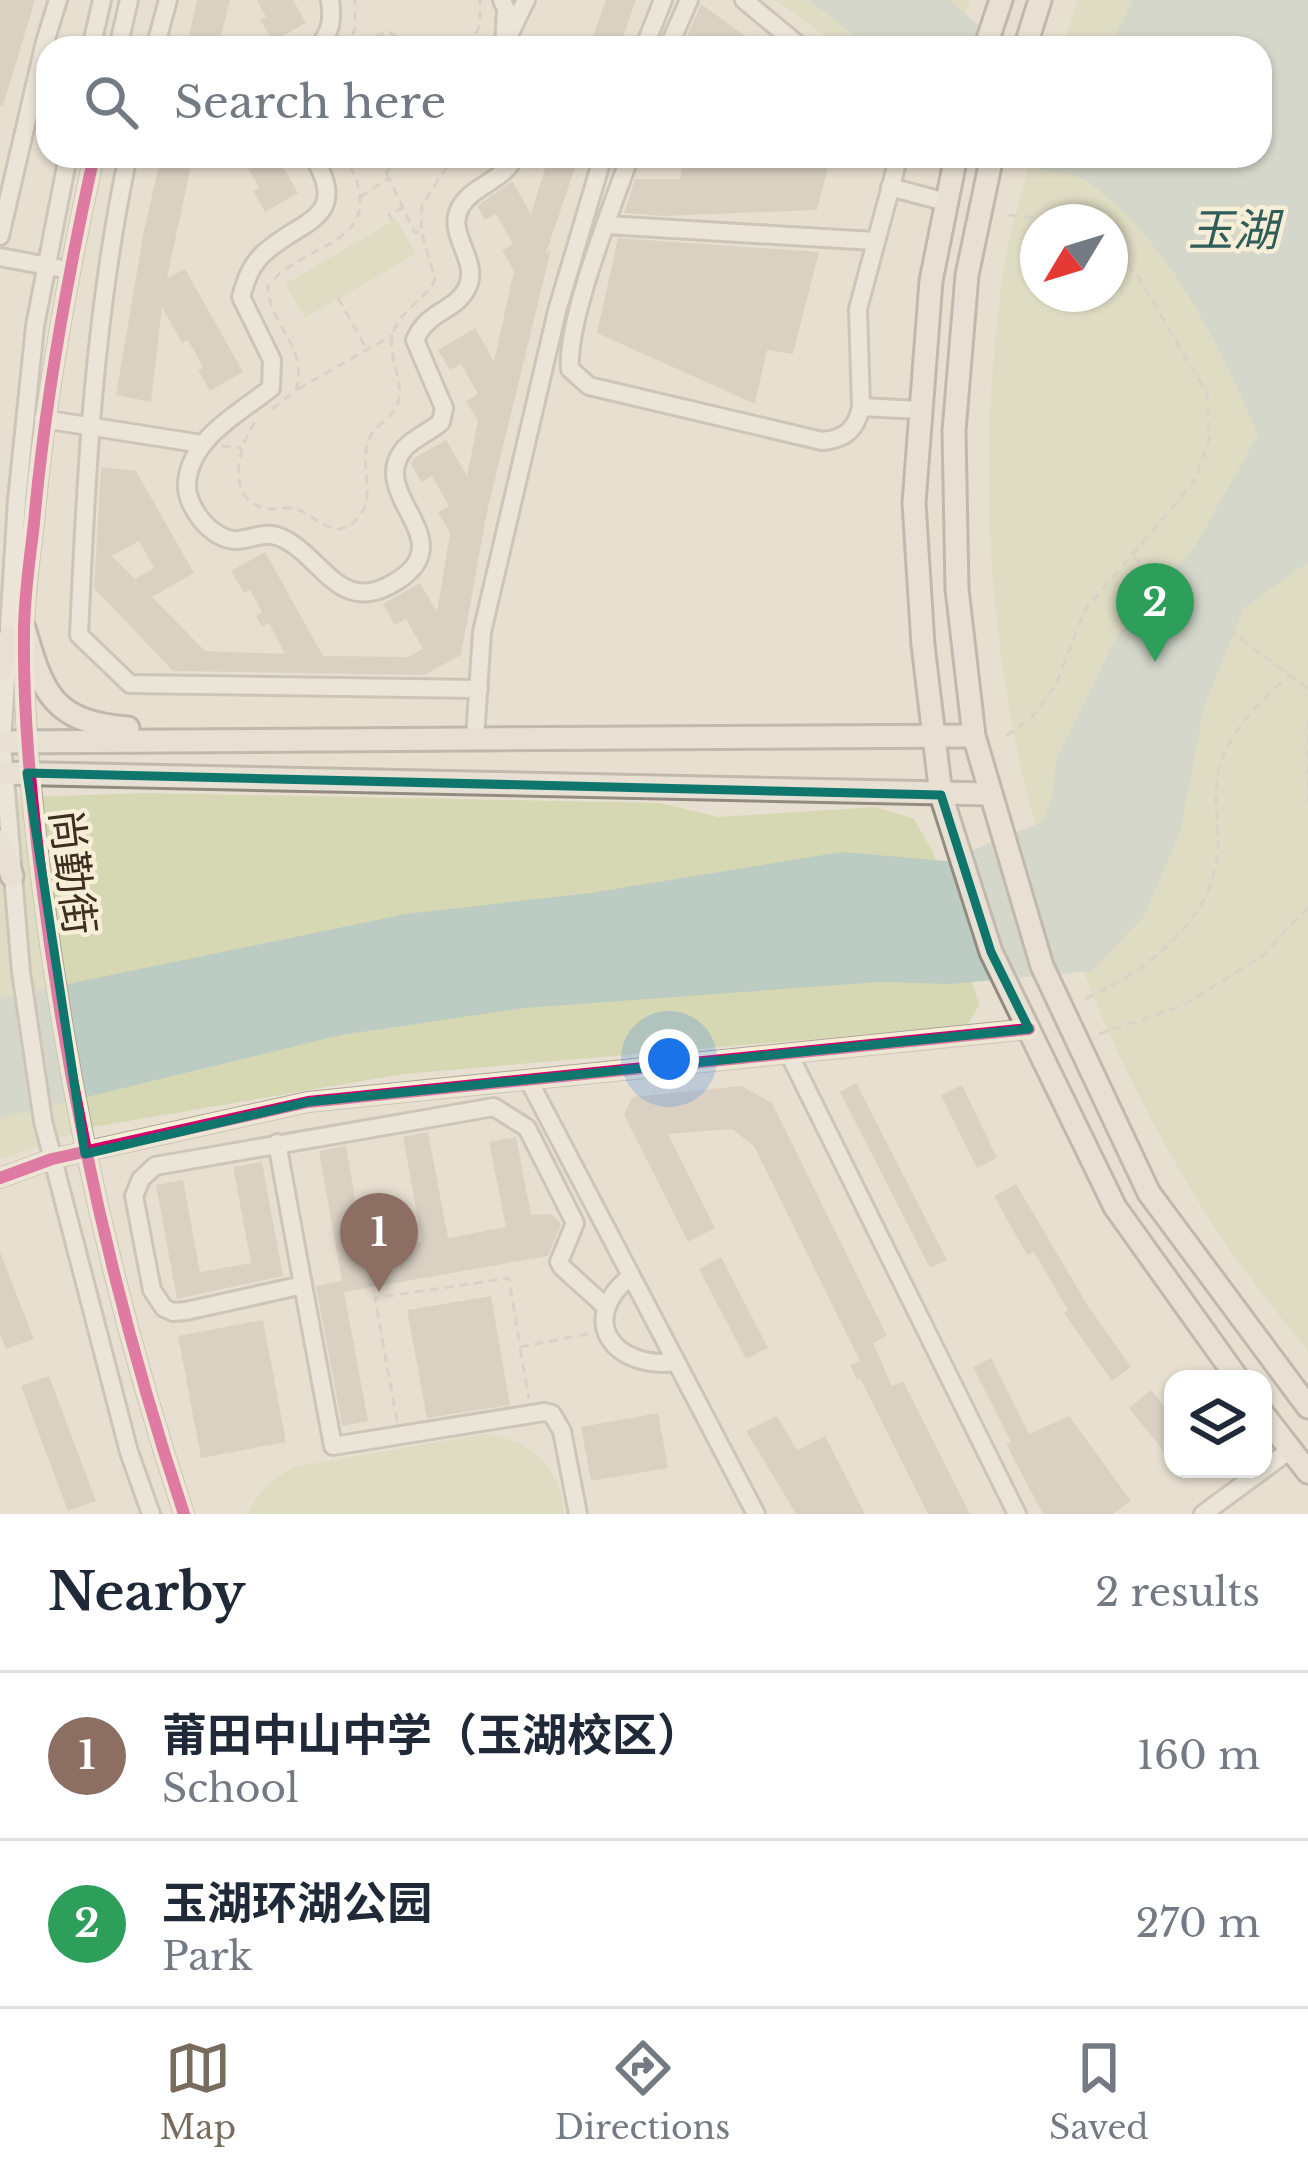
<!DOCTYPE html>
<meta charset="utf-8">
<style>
:root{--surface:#fff;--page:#f6f6f7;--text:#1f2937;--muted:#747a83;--line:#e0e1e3;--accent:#786c5e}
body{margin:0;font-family:"Libre Baskerville","Noto Sans SC",serif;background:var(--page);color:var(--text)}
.controls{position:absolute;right:36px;bottom:36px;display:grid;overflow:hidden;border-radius:24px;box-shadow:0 3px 9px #0004}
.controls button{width:108px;height:108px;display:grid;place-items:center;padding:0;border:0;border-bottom:3px solid var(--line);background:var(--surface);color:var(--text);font:60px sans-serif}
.compass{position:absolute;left:1020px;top:204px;width:108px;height:108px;border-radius:50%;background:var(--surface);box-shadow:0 3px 9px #0004;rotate:232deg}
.you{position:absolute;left:669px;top:1059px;width:42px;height:42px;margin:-30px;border:9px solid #fff;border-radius:50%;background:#1a73e8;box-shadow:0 0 0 18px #1a73e833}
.badge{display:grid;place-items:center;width:78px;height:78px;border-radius:50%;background:var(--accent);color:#fff;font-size:39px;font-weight:700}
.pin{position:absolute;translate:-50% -99px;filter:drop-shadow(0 3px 6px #0008)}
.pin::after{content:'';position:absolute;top:63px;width:42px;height:36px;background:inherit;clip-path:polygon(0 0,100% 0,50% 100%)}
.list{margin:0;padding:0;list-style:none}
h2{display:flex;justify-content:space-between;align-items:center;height:156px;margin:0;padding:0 48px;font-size:51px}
h2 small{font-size:39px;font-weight:400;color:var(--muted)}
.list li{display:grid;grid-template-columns:78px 1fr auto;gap:36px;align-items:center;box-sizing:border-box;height:168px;padding:0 48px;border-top:3px solid var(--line)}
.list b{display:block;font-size:45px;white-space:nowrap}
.list p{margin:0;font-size:39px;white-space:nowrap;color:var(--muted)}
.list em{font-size:39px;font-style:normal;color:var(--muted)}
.icon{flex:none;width:66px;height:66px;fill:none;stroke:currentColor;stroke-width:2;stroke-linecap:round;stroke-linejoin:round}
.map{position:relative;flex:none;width:1308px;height:1514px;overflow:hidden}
.search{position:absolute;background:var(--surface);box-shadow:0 3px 9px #0004;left:36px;right:36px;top:36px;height:132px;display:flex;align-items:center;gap:30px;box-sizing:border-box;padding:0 42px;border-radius:36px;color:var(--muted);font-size:45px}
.sheet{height:492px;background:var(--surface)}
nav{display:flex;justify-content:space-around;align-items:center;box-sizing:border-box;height:168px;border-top:3px solid var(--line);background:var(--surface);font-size:33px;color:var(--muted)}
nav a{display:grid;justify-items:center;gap:6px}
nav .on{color:var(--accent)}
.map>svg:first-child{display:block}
.green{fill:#d6d7b3;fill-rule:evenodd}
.water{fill:#bcccc2}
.building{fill:#cbbfb2;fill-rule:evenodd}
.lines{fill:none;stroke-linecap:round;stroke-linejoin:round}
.minor-casing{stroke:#ada599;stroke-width:22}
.major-casing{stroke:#928b80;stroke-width:27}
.path{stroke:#c8c2b9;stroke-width:3;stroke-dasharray:9 6;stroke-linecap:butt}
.minor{stroke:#efebe3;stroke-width:16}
.major{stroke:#e6e1d4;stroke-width:21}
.cycleway-casing{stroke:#f7eed8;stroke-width:20}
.cycleway{stroke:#d6006c;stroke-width:12}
.marked{fill:none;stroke:#0f766e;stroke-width:9;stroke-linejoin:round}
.labels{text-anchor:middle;stroke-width:9;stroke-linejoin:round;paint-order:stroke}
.street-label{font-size:42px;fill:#3d2e20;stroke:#f7eed8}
.water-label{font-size:45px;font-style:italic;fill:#2f5d5a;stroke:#f7eed8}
</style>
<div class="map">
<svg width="1308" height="1514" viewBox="0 0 1308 1514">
<rect width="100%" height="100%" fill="#e7e0d1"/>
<!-- green -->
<g class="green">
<path d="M 775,0 L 970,0 L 955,48 L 842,48 Z"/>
<path d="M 1077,0 L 1308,0 L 1308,1352 C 1279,1314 1247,1276 1220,1236 C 1048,973 966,667 994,353 C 998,311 1002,267 1012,226 C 1018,203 1026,180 1030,156 L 1260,156 L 1260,48 L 1062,48 ZM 1038,222 L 1110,222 L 1110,294 L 1038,294 Z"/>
<path d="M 396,219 L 416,254 L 305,318 L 285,284 Z"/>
<path d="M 145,793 L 660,803 L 718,817 L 876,807 L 914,819 L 933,852 L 979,1005 L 968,1024 L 944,1028 L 403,1074 L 93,1127 L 0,1159 L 0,798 Z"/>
<path d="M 484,1434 C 529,1438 562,1468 564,1514 L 247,1514 C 259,1491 274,1475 298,1466 Z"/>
</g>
<!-- water -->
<g class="water">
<path d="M 809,0 L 949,0 L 1005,48 L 870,48 Z"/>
<path d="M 1133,0 L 1308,0 L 1308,562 L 1244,608 L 1204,707 L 1180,832 L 1144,916 L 1092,971 L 950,984 L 879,982 L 524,1008 L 341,1035 L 0,1118 L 0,998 L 406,914 L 590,893 L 842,852 L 946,861 L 1042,822 L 1051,802 L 1057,758 L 1117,636 L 1194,548 L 1258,435 C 1221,348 1169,241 1091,184 C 1071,168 1044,178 1015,156 L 1260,156 L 1260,48 L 1109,48 Z"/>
</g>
<!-- building -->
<g class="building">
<path d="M 0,0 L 35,0 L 3,106 L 0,106 Z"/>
<path d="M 197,0 L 230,0 L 218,48 L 186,48 Z"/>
<path d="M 257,0 L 293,0 L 306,23 L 273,41 L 260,20 L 266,17 Z"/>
<path d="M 606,0 L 636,0 L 619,48 L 589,48 Z"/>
<path d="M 701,4 L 762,48 L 682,48 Z"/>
<path d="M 161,156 L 193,156 L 167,278 L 185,269 L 243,372 L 210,391 L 198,370 L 203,367 L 188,340 L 182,343 L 162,307 L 151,402 L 116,395 L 144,231 Z"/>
<path d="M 241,156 L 277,156 L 298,193 L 265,212 L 253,191 L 259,188 Z"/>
<path d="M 549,156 L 579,156 L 546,253 L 551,250 L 487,512 L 461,655 L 424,675 L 173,671 L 94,588 L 101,467 L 136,471 L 194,573 L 152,597 L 205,651 L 285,654 L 269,623 L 262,627 L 256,616 L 262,612 L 250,590 L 244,593 L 231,571 L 265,552 L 323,656 L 408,657 L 423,649 L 406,619 L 395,625 L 383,604 L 420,583 L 437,612 L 450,533 L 438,512 L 449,506 L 432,476 L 421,482 L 411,464 L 414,458 L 446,440 L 467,476 L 478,421 L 466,401 L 478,394 L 461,364 L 450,370 L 438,350 L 475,328 L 494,361 L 514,271 L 502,250 L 513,244 L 496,214 L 485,220 L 477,206 L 512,181 L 531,214 ZM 139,541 L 154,568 L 135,579 L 112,556 Z"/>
<path d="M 683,156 L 831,156 L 817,210 L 664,216 L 624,213 L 635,179 L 680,179 Z"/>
<path d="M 618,238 L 819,252 L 793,354 L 767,350 L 755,404 L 597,333 Z"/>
<path d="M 856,1083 L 947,1260 L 930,1268 L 840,1092 Z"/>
<path d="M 962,1085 L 997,1158 L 977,1168 L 941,1095 Z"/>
<path d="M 741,1086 L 772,1103 L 887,1336 L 873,1343 L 892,1386 L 903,1381 L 970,1514 L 928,1514 L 860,1378 L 857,1380 L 850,1365 L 860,1361 L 754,1146 L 732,1129 L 668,1134 L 715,1228 L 688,1242 L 624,1115 L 632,1097 Z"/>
<path d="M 428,1132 L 448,1238 L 506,1227 L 489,1142 L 516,1137 L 531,1215 L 551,1214 L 561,1224 L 548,1256 L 344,1292 L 319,1151 L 346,1146 L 364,1251 L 422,1241 L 403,1137 Z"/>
<path d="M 262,1162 L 283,1276 L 177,1299 L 156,1185 L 183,1180 L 200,1272 L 251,1263 L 233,1167 Z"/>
<path d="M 1016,1184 L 1088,1306 L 1131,1367 L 1112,1381 L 1064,1313 L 1068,1310 L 1034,1252 L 1027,1255 L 994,1196 Z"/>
<path d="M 0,1252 L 34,1339 L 6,1349 L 0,1333 Z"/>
<path d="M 721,1257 L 768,1348 L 746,1359 L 699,1269 Z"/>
<path d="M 342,1281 L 368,1421 L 342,1426 L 316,1286 Z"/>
<path d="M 491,1296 L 510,1405 L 427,1418 L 407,1310 Z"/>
<path d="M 263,1320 L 286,1442 L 201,1458 L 178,1336 Z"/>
<path d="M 991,1358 L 1029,1434 L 1069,1416 L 1131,1501 L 1113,1514 L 1043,1514 L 1006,1444 L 1011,1442 L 973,1367 Z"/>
<path d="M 49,1376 L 96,1501 L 68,1511 L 21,1386 Z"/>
<path d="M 1151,1390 L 1173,1418 L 1173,1463 L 1129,1408 Z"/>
<path d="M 658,1413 L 668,1468 L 591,1481 L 581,1427 Z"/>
<path d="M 777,1416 L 797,1450 L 825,1436 L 865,1514 L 796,1514 L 746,1431 Z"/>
</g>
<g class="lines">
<!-- minor casing -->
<g class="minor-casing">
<g id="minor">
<path d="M 502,0 L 506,9 L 504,48"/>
<path d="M 744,0 L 802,48"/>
<path d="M 509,35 L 526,0"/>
<path d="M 91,48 L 102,0"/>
<path d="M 118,48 L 129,0"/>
<path d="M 155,48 L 168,0"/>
<path d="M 317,48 C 331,32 333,21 330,0"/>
<path d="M 644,48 L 663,0"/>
<path d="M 668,48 L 689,0"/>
<path d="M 68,156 L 35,326 L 17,500 L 2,742 L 21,972 L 43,1121 L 129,1452 L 151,1514"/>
<path d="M 94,156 C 67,278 45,399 34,523 C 30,559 24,596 24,632 C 23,715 31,795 41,877 C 68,1096 114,1304 184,1514"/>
<path d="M 128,156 C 94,314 86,474 79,635 L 130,684 L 479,689"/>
<path d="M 313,156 C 352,221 299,219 262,255 C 250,267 246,280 241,297 L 272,360 L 271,388 C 240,413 190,438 187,483 C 185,506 212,541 237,540 C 254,539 265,530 282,538 C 321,556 339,613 390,585 C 470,542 365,497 404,449 C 413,438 430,432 441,422 L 444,408 L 415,340 C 429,309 455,312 467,288 C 481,260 444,234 461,206 C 475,184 504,181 515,156"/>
<path d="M 630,156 C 613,205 566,321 570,369 L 589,386 L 822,441 C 845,439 856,430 861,407 L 858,309 L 899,156"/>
<path d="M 890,187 L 946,202"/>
<path d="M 607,225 L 874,241"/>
<path d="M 0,236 L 45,42 L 58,0"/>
<path d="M 0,257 L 58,268"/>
<path d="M 861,407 L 920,410"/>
<path d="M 43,419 L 202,444"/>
<path d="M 475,738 L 482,632 L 557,311 L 603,156"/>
<path d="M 790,1056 L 1017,1514"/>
<path d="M 529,1081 L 756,1514"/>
<path d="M 277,1143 L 303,1285 L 186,1311 L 173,1312 L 164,1308 L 152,1290 L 134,1196 L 141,1179 L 155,1166 L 494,1107 L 527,1128 L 575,1223 L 559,1262 L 562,1267 L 605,1306"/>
<path d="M 0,1178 L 52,1159 L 308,1102 L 1029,1029"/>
<path d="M 631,1276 C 576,1320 614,1370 676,1362"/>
<path d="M 303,1285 L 333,1446 L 544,1412 L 552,1414 L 562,1431 L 578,1514"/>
<path d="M 1203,1514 L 1290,1450"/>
</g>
</g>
<!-- major casing -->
<g class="major-casing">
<g id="major">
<path d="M 985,48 L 1001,0"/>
<path d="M 1025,48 L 1040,0"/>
<path d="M 956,156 L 931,281 L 914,503 L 923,645 L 941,795 L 991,952 L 1115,1207 L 1238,1379"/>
<path d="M 992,156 L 967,275 L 954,431 L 957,589 L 974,736 L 1042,966 L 1149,1193 L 1308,1407"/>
<path d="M 24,628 C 43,693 52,722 128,728"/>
<path d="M 0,670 L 10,637"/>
<path d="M 0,742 L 974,736"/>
<path d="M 0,773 L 991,794"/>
<path d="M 0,841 L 12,876"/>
<path d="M 1263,1414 L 1308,1472"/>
</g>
</g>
<!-- path -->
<g class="path">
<path d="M 345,48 L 355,29 L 355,0"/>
<path d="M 348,48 L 361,40 L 389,32 L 413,48"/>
<path d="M 470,48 L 480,24 L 480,0"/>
<path d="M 388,176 L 386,172 L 408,156"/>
<path d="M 360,197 L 389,178 L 415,233 L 421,230"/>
<path d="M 1009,215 L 1077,222"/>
<path d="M 393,221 L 389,215 L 402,208"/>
<path d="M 338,298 L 366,348"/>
<path d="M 298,389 L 393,335"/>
<path d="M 272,409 L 296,390 C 309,347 268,324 268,286 C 305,238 396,248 345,156"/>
<path d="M 255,422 C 239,445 224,498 264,508 C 273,510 282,507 292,508 C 316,512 332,545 357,519 C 378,498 358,464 369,439 C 375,424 394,418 398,403 C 405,380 385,354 394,330 C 403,309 425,299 435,280 L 421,230 L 422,205 L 454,156"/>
<path d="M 222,446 L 241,448"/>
<path d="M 1133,557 L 1308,689"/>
<path d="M 1308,720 L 1308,801"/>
<path d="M 1006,736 L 1032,717 L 1055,686 L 1085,610 L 1194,482 L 1209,439 L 1207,394 L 1139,278 L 1110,244"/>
<path d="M 1085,999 C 1146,971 1216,920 1218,846 C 1219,818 1211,789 1221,762 C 1233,727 1262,699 1290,675"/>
<path d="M 1099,1034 L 1182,1006 L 1262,956 L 1308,907"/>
<path d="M 520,1349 L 529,1399"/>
<path d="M 397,1421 L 375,1298 L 509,1278 L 520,1347 L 593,1333"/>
</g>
<!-- minor -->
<use href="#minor" class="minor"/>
<!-- major -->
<use href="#major" class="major"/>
<!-- cycleway casing -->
<g class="cycleway-casing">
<g id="cycleway">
<path d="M 94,156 C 67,278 45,399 34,523 C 30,559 24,596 24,632 C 23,715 31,795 41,877 C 68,1096 114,1304 184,1514"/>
<path d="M 0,1178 L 52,1159 L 308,1102 L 1029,1029"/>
</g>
</g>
<!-- cycleway -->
<use href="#cycleway" class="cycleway"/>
</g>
<!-- marked area -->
<path d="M0 0H1308V1514H0ZM 27,773 L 941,795 L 991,952 L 1029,1029 L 308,1102 L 85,1154 Z" fill="#e7e0d1" fill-opacity=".55" fill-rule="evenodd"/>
<path class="marked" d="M 27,773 L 941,795 L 991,952 L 1029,1029 L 308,1102 L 85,1154 Z"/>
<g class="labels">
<!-- street labels -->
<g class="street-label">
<text transform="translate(73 872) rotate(83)" y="15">尚勤街</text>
</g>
<!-- water labels -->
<g class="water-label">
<text x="1233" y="246">玉湖</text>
</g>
</g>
</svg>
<div class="controls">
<button><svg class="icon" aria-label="layers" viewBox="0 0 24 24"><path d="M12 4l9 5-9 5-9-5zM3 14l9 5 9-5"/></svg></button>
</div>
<svg class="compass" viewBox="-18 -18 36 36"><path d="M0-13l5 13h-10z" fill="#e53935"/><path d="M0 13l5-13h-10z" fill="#747a83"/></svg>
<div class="you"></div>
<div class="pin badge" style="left:379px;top:1292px;background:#8d6e63">1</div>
<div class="pin badge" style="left:1155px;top:662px;background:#2e9e5b">2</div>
<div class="search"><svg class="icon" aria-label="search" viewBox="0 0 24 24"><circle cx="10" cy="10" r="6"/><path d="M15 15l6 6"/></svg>Search here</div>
</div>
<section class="sheet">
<h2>Nearby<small>2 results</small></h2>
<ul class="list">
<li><span class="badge" style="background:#8d6e63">1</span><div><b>莆田中山中学（玉湖校区）</b><p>School</p></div><em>160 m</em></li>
<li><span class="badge" style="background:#2e9e5b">2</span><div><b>玉湖环湖公园</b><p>Park</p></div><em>270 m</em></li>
</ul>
</section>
<nav>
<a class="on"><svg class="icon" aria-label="map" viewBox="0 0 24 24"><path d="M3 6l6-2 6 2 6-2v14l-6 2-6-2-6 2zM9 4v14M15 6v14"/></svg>Map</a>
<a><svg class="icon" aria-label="directions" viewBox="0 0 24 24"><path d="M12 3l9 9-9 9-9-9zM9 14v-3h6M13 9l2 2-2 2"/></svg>Directions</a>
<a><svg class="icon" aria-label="saved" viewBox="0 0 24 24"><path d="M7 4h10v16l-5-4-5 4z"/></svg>Saved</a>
</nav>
